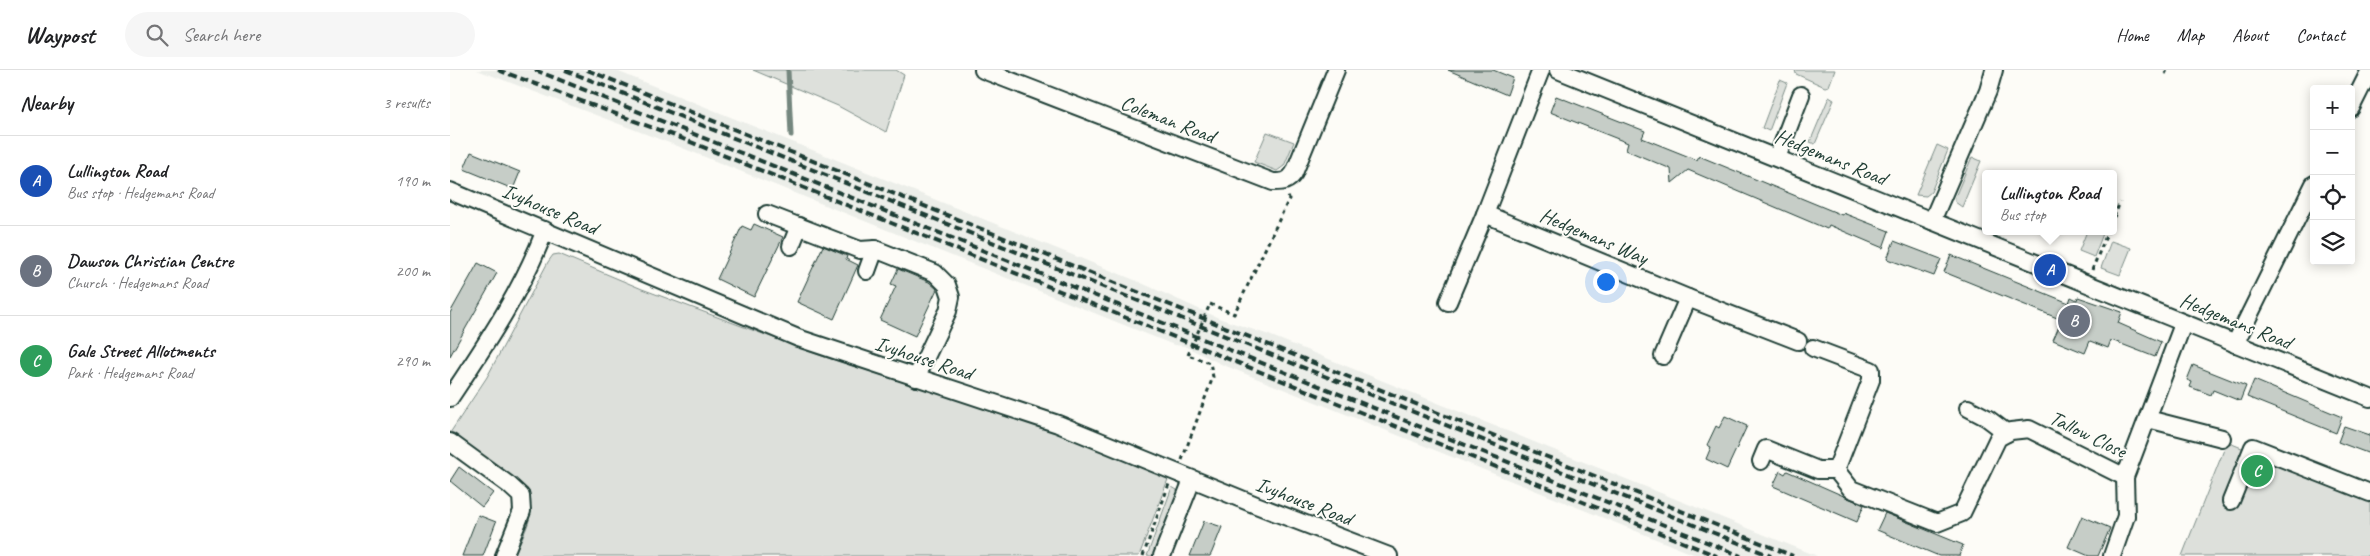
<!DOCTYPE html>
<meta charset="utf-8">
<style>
:root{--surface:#fff;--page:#f6f6f6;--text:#202124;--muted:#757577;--line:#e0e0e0;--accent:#111827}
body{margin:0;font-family:Caveat,sans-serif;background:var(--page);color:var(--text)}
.controls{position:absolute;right:15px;top:15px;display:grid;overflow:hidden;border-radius:5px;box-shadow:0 2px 12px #0003}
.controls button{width:45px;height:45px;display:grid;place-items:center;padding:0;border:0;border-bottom:1px solid var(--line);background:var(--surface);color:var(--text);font:25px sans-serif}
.you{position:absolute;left:1155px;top:211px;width:18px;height:18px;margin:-12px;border:4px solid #fff;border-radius:50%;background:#1a73e8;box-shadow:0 0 0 8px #1a73e833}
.badge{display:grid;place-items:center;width:32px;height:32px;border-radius:50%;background:var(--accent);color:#fff;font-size:16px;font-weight:700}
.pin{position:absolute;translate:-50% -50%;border:2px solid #fff;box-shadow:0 1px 5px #0006}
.popup{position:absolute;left:1532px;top:100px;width:135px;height:65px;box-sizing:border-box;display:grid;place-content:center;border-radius:5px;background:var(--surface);filter:drop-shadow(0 1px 4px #0005);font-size:16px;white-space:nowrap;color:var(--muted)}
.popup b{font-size:19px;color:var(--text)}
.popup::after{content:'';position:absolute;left:50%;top:100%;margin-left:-10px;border:10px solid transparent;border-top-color:var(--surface)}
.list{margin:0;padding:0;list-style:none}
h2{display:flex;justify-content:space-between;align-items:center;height:65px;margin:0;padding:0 20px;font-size:21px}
h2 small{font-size:16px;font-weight:400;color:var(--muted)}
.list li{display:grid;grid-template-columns:32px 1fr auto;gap:15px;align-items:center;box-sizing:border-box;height:90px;padding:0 20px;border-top:1px solid var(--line)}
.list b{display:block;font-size:19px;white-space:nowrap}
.list p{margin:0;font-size:16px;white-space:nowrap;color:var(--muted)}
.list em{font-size:16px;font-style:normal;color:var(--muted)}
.icon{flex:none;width:28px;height:28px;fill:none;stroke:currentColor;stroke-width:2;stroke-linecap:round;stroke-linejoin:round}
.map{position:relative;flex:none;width:1920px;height:486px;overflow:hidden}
header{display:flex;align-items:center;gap:30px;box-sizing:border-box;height:70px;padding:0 25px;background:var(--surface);border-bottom:1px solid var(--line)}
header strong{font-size:24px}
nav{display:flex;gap:28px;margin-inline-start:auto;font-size:18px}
.search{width:350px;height:45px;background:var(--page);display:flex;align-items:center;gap:12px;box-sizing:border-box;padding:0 18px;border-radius:28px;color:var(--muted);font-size:19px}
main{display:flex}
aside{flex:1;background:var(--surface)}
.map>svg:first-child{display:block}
.built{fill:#eceee9}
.green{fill:#dde0db;stroke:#7e8e88}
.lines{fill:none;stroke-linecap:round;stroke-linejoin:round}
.stream{stroke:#75877f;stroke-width:5}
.building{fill:#c6cdc7;stroke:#1f3d34}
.minor-casing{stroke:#1f3d34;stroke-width:20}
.path{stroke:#1f3d34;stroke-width:3;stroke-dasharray:4 4;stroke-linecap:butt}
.minor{stroke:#fdfcf7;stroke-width:16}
.rail{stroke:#1f3d34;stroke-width:4;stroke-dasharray:8 4;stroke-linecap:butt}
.path-bridge{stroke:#1f3d34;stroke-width:3;stroke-dasharray:4 4;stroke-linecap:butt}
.labels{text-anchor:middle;stroke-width:4;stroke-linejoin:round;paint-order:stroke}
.street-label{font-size:21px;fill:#1f3d34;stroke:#fdfcf7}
</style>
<header>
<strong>Waypost</strong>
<div class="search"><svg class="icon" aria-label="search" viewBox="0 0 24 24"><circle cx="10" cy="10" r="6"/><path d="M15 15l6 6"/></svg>Search here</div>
<nav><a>Home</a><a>Map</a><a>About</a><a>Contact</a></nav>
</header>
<main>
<aside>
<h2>Nearby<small>3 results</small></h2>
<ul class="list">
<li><span class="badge" style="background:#1a4fb4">A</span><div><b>Lullington Road</b><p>Bus stop · Hedgemans Road</p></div><em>190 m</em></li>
<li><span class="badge" style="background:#6b7280">B</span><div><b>Dawson Christian Centre</b><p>Church · Hedgemans Road</p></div><em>200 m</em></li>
<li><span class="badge" style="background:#2e9e5b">C</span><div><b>Gale Street Allotments</b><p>Park · Hedgemans Road</p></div><em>290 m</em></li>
</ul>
</aside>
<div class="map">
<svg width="1920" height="486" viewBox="0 0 1920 486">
<rect width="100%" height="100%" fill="#fdfcf7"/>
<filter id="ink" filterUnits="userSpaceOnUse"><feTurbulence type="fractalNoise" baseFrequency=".02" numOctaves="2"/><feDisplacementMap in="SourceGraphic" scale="10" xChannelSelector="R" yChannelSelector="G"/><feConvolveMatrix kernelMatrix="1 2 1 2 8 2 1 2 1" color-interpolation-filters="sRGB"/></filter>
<g filter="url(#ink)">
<!-- built -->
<path class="built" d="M 27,0 L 164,0 L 687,211 L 771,249 L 819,265 L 1367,486 L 1248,486 L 771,294 L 734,276 L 724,275 L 230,77 Z"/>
<!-- green -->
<g class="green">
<path d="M 303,0 L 446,0 L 454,5 L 436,62 L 388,36 Z"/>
<path d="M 1345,0 L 1385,0 L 1379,16 L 1375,17 L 1346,4 Z"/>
<path d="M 1330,10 L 1337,13 L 1319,61 L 1312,58 Z"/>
<path d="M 1379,27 L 1384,30 L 1365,74 L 1360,72 Z"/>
<path d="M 817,62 L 844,72 L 834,96 L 827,101 L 804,92 Z"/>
<path d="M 1487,75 L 1498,80 L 1481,122 L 1476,126 L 1466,125 Z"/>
<path d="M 1522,87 L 1531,91 L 1512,137 L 1505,132 L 1505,127 Z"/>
<path d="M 1637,161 L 1654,161 L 1644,187 L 1629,181 Z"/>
<path d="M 1661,171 L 1681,178 L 1670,205 L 1651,198 Z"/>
<path d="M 109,184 L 192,219 L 372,286 L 605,361 L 720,404 L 689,486 L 64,486 C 73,463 91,440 73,418 L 0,363 L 37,307 L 98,192 L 103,185 Z"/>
<path d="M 1777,372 L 1920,430 L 1920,486 L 1732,486 Z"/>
<path d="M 722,417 L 727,420 L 728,424 L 703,486 L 697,486 Z"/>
</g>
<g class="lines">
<!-- stream -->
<path class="stream" d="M 338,0 L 341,65"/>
</g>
<!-- building -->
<g class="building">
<path d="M 998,0 L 1043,0 L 1063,8 L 1057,25 Z"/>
<path d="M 1106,26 L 1195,61 L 1192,68 L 1247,90 L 1249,86 L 1392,145 L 1393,143 L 1439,161 L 1433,178 L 1379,155 L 1377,159 L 1238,100 L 1222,113 L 1221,99 L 1176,80 L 1178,73 L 1100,42 Z"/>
<path d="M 21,82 L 70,102 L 63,119 L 14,99 Z"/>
<path d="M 304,154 L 333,167 L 304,227 L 267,209 L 292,156 L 301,160 Z"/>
<path d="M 1444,171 L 1491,189 L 1484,206 L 1437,189 Z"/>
<path d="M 373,176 L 397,186 L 396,189 L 408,195 L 384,249 L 347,232 Z"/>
<path d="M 1501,185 L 1619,233 L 1621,227 L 1627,230 L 1628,227 L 1672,242 L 1668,253 L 1711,272 L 1705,287 L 1661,270 L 1658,278 L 1640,271 L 1635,283 L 1603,270 L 1612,250 L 1494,202 Z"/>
<path d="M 28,193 L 47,203 L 0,286 L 0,243 Z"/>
<path d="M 448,199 L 479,212 L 487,219 L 465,266 L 430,250 L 446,216 L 441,214 Z"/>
<path d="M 1743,295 L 1796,316 L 1790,331 L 1763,320 L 1761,325 L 1740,317 L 1742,312 L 1737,310 Z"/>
<path d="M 1804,310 L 1892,347 L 1886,363 L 1797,327 Z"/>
<path d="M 1275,346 L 1297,356 L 1277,399 L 1256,389 L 1261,377 L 1257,375 L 1266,356 L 1269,358 Z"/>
<path d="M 1894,356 L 1920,365 L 1920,384 L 1888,372 Z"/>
<path d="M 9,397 L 43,423 L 32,437 L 0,411 Z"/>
<path d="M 1330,401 L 1335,404 L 1337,401 L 1414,435 L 1407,452 L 1323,416 Z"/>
<path d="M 1435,443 L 1513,475 L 1509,486 L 1489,486 L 1427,460 Z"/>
<path d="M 28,445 L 46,452 L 33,486 L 12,486 Z"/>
<path d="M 1632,446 L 1660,458 L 1648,486 L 1639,486 L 1618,477 Z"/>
<path d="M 754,451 L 772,457 L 762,482 L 760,486 L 740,486 Z"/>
</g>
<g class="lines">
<!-- minor casing -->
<g class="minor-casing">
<g id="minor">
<path d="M 533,0 L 823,112 C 833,112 838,112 844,103 L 886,0"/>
<path d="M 1108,0 L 1920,328"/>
<path d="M 1901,38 L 1920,0"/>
<path d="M 1327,88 L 1351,25"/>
<path d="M 0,121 L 348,268 L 608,354 L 806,435 L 939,486"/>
<path d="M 317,144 L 410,180 L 425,179"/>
<path d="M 1035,144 L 1238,228 L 1348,271"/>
<path d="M 1482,151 L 1538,21 L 1544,0"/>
<path d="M 341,176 L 349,156"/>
<path d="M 417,201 L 425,179 L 485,203 L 497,215 L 501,227 L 498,241 L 466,308"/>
<path d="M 998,232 L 1035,144 L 1091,0"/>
<path d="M 1785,274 L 1864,114"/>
<path d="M 1363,278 L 1421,300 L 1421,310 L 1386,400 L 1401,419 L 1487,453 L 1512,443 L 1548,368 L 1561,361 L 1579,359 L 1675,407 L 1733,254"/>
<path d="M 1213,286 L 1238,228"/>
<path d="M 0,328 C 36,274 72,221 95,160"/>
<path d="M 1518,338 L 1537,348 L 1557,363"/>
<path d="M 1698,349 L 1772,368"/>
<path d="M 0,372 L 59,415 L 71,426 L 72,441 L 54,486"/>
<path d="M 1311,391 L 1316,379 L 1368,400 L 1386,400"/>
<path d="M 1781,431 L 1803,377 L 1920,423"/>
<path d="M 712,486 L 742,410"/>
<path d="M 1662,486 L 1676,446 L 1675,407"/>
</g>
</g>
<!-- path -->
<g class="path">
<path d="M 1715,4 L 1717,0"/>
<path d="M 1664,147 L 1670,132"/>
<path d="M 1642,200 L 1658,161"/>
<path d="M 760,234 L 784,244 L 839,129 L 838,126"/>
<path d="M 732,390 L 763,307 L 760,293 L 738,285"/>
<path d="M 693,486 L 719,414"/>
</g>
<!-- minor -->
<use href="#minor" class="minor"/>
<!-- rail -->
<g class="rail">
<path d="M 48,0 L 233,69 L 1267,486"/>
<path d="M 85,0 L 1291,486"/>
<path d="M 115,0 L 1321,486"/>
<path d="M 137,0 L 1343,486"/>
</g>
<!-- path-bridge -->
<path class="path-bridge" d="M 738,285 L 760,234"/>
</g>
</g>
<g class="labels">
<!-- street labels -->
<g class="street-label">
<text transform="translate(718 49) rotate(21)" y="7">Coleman Road</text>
<text transform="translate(1381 87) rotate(22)" y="7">Hedgemans Road</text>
<text transform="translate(100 139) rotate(23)" y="7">Ivyhouse Road</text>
<text transform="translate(1144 166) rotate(23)" y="7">Hedgemans Way</text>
<text transform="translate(1786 251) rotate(22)" y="7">Hedgemans Road</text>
<text transform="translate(474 288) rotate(18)" y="7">Ivyhouse Road</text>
<text transform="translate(1638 364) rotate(26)" y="7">Tallow Close</text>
<text transform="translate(854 431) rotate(21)" y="7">Ivyhouse Road</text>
</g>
</g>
</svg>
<div class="controls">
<button>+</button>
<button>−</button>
<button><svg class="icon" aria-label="locate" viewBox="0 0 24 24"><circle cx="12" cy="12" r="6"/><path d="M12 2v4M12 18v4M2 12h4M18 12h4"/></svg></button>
<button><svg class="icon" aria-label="layers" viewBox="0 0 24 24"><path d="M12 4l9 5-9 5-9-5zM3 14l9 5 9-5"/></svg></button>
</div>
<div class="you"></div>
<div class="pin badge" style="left:1600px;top:200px;background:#1a4fb4">A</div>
<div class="popup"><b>Lullington Road</b>Bus stop</div>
<div class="pin badge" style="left:1624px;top:251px;background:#6b7280">B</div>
<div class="pin badge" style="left:1807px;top:401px;background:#2e9e5b">C</div>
</div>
</main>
